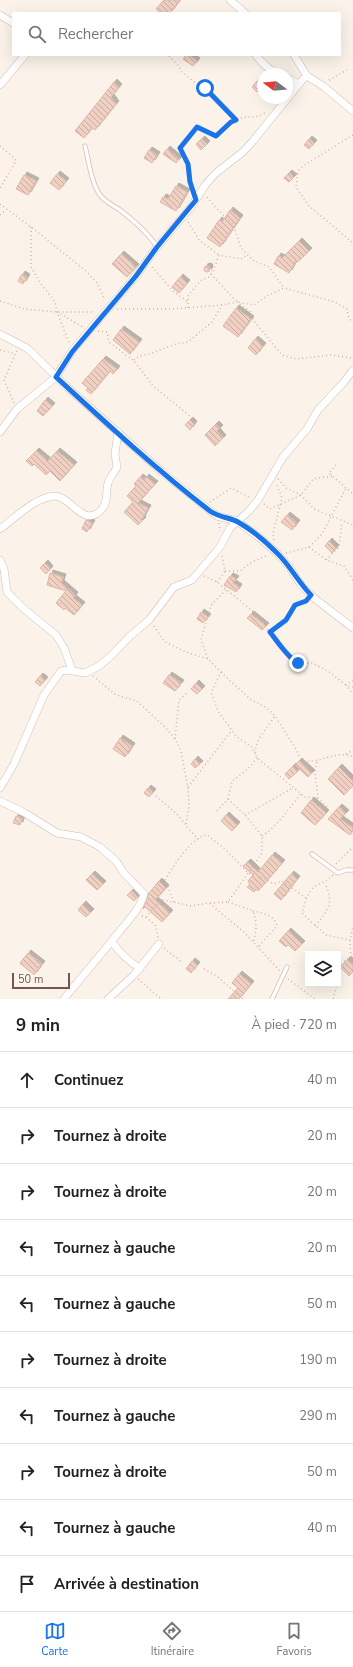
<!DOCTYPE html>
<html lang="fr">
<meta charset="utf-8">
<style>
:root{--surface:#fff;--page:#f6f6f6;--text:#222;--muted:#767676;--line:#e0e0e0;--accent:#1a73e8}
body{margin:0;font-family:"Nunito Sans",sans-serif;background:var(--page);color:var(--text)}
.controls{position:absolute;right:12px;bottom:12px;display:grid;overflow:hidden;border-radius:0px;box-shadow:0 4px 16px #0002}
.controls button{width:36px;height:36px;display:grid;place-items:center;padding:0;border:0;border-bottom:1px solid var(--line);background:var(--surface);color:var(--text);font:20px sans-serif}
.compass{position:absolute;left:257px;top:68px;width:36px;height:36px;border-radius:50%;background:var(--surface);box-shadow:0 4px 16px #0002;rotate:286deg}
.scale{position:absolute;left:12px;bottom:10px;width:58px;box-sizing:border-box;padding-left:4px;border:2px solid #74584e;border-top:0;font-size:11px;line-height:14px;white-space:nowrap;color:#74584e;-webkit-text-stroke:3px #fef7ef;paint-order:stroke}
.stop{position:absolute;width:12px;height:12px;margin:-9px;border:3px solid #1a73e8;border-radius:50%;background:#fff}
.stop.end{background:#1a73e8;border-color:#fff;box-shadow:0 1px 4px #0008}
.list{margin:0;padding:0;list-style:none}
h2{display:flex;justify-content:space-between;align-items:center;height:52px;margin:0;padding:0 16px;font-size:17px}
h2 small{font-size:13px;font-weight:400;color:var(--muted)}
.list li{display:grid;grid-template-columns:26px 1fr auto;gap:12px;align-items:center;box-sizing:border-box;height:56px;padding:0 16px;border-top:1px solid var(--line)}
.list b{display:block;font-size:15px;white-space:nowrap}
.list em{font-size:13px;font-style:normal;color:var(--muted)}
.icon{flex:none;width:22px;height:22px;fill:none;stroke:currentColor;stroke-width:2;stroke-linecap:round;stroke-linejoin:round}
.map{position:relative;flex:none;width:353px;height:999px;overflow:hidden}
.search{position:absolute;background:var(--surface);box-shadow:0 4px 16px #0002;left:12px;right:12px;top:12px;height:44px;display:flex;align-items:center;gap:10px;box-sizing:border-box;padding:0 14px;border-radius:0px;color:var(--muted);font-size:15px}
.sheet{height:612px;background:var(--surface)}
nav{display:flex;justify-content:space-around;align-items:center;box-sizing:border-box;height:56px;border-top:1px solid var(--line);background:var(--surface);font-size:11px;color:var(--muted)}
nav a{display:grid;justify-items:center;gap:2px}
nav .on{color:var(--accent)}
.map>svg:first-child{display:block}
.building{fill:url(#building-back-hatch);stroke:#e1b6a4;filter:url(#shadow)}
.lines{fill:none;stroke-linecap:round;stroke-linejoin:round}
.lane-casing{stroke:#cfbcb2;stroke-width:5}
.street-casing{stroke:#cfbcb2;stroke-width:8}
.path{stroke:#d4b3a5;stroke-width:1.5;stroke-dasharray:1 3;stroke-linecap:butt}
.lane{stroke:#fff;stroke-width:3.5}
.street{stroke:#fff;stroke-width:7}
.route{stroke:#1a73e8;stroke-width:5}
</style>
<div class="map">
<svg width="353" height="999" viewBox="0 0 353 999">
<defs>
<pattern id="building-back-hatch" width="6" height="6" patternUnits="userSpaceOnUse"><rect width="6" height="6" fill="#efd0c2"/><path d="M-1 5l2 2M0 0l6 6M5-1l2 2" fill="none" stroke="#c6aca0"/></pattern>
<filter id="shadow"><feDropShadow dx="3" dy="-3" stdDeviation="0" flood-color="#0004"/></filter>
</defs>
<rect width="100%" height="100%" fill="#fbf3e9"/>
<!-- building -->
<g class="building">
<path d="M 164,0 L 180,0 L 170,13 L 161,13 L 156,9 Z"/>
<path d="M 186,55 L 189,55 L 197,61 L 193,66 L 183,59 Z"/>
<path d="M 263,74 L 263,85 L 257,92 L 252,87 Z"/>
<path d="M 114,82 L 119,87 L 111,97 L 116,104 L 95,130 L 92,128 L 84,138 L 75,131 Z"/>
<path d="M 202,139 L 207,144 L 201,150 L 196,144 Z"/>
<path d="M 309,139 L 314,143 L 309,149 L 304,145 Z"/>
<path d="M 167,149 L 179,159 L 176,163 L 163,154 Z"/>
<path d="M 149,150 L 157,155 L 152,163 L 144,158 Z"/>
<path d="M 289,173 L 294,177 L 289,182 L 284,178 Z"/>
<path d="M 57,174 L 66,181 L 59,190 L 50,183 Z"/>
<path d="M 24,175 L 36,181 L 28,195 L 16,189 Z"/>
<path d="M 176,186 L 187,192 L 176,211 L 160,202 L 163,197 L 168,199 Z"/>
<path d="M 230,210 L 240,218 L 220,247 L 207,238 L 219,220 L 222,222 Z"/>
<path d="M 299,241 L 309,251 L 298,262 L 296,260 L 289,273 L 274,264 L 278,256 L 282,258 Z"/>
<path d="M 121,254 L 136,267 L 127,277 L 112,264 Z"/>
<circle cx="207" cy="269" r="3"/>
<path d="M 22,274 L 27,277 L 23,284 L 18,281 Z"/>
<path d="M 180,277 L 187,283 L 179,293 L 172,287 Z"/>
<path d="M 236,308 L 251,319 L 238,337 L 223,326 Z"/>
<path d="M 121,329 L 139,342 L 130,354 L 113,340 Z"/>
<path d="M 255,339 L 263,346 L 256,355 L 248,348 Z"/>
<path d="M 103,359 L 117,369 L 113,374 L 110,371 L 91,394 L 86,390 L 88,388 L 82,383 Z"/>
<path d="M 45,400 L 52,406 L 43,416 L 37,411 Z"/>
<path d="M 190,420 L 194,424 L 190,430 L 185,425 Z"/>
<path d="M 216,424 L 220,428 L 217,431 L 223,438 L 215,446 L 205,435 Z"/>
<path d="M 36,451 L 48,461 L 57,451 L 74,465 L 60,481 L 50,471 L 46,475 L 34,464 L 32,466 L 26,461 Z"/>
<path d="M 140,477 L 144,480 L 146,477 L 155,484 L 138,503 L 148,508 L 142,519 L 143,520 L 138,525 L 124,512 L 133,502 L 127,496 L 136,486 L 134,484 Z"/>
<path d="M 287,515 L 297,523 L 292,530 L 281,522 Z"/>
<path d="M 86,520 L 92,523 L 87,532 L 82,529 Z"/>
<path d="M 329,541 L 336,548 L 332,553 L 325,546 Z"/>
<path d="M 45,563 L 50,569 L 46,574 L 40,568 Z"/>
<path d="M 50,573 L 63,577 L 61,583 L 75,595 L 73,598 L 82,605 L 74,615 L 65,608 L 64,610 L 56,603 L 66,591 L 47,585 Z"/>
<path d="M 230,576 L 236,579 L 233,583 L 239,587 L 236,592 L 224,585 Z"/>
<path d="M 201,612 L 208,617 L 203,623 L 197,619 Z"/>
<path d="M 251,614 L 266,626 L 262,630 L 247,618 Z"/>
<path d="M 169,675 L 181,683 L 175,691 L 163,683 Z"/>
<path d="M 40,676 L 45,680 L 40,686 L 35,682 Z"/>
<path d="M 196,683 L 202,689 L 197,694 L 191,689 Z"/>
<path d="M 120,738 L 132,746 L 125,757 L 113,749 Z"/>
<path d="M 195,759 L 200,764 L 195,768 L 191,764 Z"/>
<path d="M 299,761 L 312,773 L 308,777 L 295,765 Z"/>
<path d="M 293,766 L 298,771 L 289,779 L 285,774 Z"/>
<path d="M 339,767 L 353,781 L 353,786 L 344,795 L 328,779 Z"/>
<path d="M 148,788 L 153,792 L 149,797 L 144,793 Z"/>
<path d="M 311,800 L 326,813 L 315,825 L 301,813 Z"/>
<path d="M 339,807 L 346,813 L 340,819 L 353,828 L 353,831 L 350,835 L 328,819 Z"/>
<path d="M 226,815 L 237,825 L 232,831 L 221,821 Z"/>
<path d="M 16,816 L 22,818 L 20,825 L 13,823 Z"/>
<path d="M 272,855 L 282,863 L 258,891 L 256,889 L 254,892 L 247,887 L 250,885 L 248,881 L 253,875 L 243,866 L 248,862 L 258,872 Z"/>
<path d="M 92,874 L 103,884 L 97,890 L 86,880 Z"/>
<path d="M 291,874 L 297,879 L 281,900 L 274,894 Z"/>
<path d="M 159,881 L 166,888 L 155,900 L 170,913 L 162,922 L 145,907 L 143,909 L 149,893 Z"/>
<path d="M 132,891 L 138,897 L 134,901 L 127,895 Z"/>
<path d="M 83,904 L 91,912 L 86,917 L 78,910 Z"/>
<path d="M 288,931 L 302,944 L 295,951 L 288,945 L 286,947 L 279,941 Z"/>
<path d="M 28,953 L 42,964 L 34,975 L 20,963 Z"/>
<path d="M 348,959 L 353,964 L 353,971 L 349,976 L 340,967 Z"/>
<path d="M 192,961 L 197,965 L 191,973 L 186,969 Z"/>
<path d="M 239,974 L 251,984 L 239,999 L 228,999 L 238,988 L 232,983 Z"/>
</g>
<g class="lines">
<!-- lane casing -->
<g class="lane-casing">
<g id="lane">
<path d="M 85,146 C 89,162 91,182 100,195 C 104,201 114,206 120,210 C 133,220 148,233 157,247"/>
<path d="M 312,854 L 338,873 L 346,870 L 353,870"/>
<path d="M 272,999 L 287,967"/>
</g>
</g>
<!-- street casing -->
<g class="street-casing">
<g id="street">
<path d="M 230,0 L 245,13"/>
<path d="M 0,15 L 13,23"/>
<path d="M 256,55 C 262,64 268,69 278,74"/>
<path d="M 294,55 L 307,76 L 323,86 L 353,111"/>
<path d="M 287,78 L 299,84"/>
<path d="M 0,85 L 25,55"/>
<path d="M 0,334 L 27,348 L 67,387 L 162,472 L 203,505 L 217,516 L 237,521 L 260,538 L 278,554 L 290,568 L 302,586 L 314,598 L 353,628"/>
<path d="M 0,432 L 17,409 L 56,377 L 72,351 L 136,276 L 157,247 L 191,207 L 206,184 L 216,173 L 243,152 L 253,141 L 303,79 L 307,76"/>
<path d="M 0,529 C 15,518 35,497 55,496 C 71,496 84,530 102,509 C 109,500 105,493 108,483 C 109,478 115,472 117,467 L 115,454 L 118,432"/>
<path d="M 0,560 L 4,569 L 7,592 L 24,609 L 56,635 L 64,648 L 72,670"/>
<path d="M 0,788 L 14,764 L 44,695 L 61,671 L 67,670 L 85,673 L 99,666 L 112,655 L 129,637 L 149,620 L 174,587 L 192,580 L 220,547 L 230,528 L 249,511 L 258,500 L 283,457 L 307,429 L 318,410 L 344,382 L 353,370"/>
<path d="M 0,801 L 25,813 L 57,833 L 81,837 L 100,847 L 116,861 L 123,872 L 144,894 C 140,909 128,921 119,932 C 101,955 82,976 64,999"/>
<path d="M 112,942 C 120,953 128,961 140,968"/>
<path d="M 108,999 L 134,975 L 159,944"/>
</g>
</g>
<!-- path -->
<g class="path">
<path d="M 169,56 L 177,64 L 182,72 L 194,82 L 205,88 L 236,120"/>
<path d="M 329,80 L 347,70"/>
<path d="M 353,135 L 306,164 L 298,171 L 296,187 L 309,206 L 353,243"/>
<path d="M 0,146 L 13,157 L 16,161 L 0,188"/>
<path d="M 192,191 L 190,182 L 188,164 L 180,148 L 197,127 L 216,136 C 224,129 231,120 242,118 C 254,115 254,120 266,112"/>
<path d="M 207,197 L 216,208 L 233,224 L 241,248 L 254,261 L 269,267 L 284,288"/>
<path d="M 0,204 L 31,227 L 86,271 L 97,283 L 105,300"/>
<path d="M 0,215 L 6,210"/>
<path d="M 188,222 L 199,240 L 219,255"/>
<path d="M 31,227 L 31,267 L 41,284 L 55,302 L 57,312 L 69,343"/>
<path d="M 152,267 L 173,291 L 188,302"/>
<path d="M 211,274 L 237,302 L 254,305 L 267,296 L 284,288 L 335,302 L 347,309 L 349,319 L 353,322"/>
<path d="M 0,301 L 24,309 L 57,312 L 95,312"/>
<path d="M 188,308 L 188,296 L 200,281 L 209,277 L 214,269 L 219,255 L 241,259 L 247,255"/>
<path d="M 117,309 L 171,309 L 222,305 L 237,302 L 250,311 L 254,321 L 282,355 L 296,359 L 331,355 L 353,358"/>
<path d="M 57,312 L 83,327"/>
<path d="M 98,331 L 107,332 L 109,342 L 134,361 L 153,386 L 196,421"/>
<path d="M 0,350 L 15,354"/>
<path d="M 134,360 L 139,356 L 149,354 L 176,344 L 188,342 L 212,322 L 222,305"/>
<path d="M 14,403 L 4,380 L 17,350"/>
<path d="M 336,465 L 329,473 L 353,494"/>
<path d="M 278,479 L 286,488 L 301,495 L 314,509 L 353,525"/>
<path d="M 210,502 L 231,488 L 251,498"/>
<path d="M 264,504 L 270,509 L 301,495 L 313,479 L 333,476"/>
<path d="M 219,523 L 220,531"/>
<path d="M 274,540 L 273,533 L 282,498 L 276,483"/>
<path d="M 309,547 L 326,560 L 344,566 L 353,580"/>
<path d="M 286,553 L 309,547 L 322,534 L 346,488"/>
<path d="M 326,560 L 339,547 L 342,522"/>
<path d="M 225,571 L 240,571 L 252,562 L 268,555"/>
<path d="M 204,576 L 217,582 L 261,618 L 266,628 L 285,650 L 291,660 L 298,663 L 312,663 L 328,671 L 346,685 L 353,687"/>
<path d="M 217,582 L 225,571 L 222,555"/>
<path d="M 226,590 L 211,605 L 201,640 L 208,659 L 221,672 L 211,693 L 218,711 L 236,736 L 252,747 L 255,754"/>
<path d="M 154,626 L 165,642 L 186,652 L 208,659"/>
<path d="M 270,632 L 286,620 L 295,605 L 306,601"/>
<path d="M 221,672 L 250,699 L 267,708 L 275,716 L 296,749 L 299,756 L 303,761 C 321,764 336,749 353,757"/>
<path d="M 93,676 L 116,695 L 137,701 L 164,726 L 175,739 L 181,751 L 188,788 L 189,804 L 186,826 L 198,839"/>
<path d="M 353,680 L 346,685 L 353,694"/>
<path d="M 274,717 C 267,729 250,744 257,758 L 305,797 L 318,798"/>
<path d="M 175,739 L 179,700 L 187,693"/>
<path d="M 346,754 L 353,750"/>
<path d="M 317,762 C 313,776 317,784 318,798 L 328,808"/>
<path d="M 188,787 L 232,730"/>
<path d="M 156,796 L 178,815 L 186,825"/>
<path d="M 217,811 L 228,799 L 232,781 L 248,769 L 257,758"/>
<path d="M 245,815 L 293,788"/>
<path d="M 262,836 C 278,826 288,809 301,794"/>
<path d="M 336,864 L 353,847"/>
<path d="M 333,875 C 325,882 325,881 317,885 C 307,891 305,903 302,913 L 326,935 L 350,940"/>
<path d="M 174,902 L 165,880 C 173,867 191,837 207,835 L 225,849 L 248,873 L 259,876 L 274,884 L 282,881 L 306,898"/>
<path d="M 228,902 L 253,911 C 257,922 257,931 253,942"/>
<path d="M 210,903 L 228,902 L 262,853 L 262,836 L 245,815 L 228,799"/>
<path d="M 253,911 C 262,913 275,915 277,926 L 258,947"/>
<path d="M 142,916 L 146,917 L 158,903 L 163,900 L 191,906 L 209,903 L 244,932 L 280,971"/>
<path d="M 146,917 L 156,926 L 158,938"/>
<path d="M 315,926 C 329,909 334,904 325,883"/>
<path d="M 164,948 L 183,963"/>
<path d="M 351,957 L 350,940 L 353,927"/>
<path d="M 204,969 L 218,977 L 243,999"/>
<path d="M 138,979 L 161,999"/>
<path d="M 288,979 L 315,999"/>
<path d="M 338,980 C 339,968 340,963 351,957 L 353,958"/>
<path d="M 333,999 L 337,984"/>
</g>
<!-- lane -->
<use href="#lane" class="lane"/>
<!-- street -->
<use href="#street" class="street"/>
</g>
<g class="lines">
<!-- route -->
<path class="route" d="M 205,88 L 236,120 L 231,122 L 216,136 L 197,127 L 180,148 L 188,164 L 190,182 L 196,200 L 157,247 L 136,276 L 72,352 L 56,377 C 106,423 157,470 210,511 C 220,518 229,517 238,522 C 252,530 265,541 276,552 C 290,565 298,582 311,595 L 306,601 L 295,605 L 286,620 L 270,632 C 277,641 288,658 298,663"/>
</g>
</svg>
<div class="controls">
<button><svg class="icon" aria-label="layers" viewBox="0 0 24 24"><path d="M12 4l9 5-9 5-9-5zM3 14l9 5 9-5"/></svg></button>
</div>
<svg class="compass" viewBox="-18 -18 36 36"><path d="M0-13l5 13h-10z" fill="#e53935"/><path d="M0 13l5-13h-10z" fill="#767676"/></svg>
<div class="scale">50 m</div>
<div class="stop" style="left:205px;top:88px"></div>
<div class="stop end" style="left:298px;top:663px"></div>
<div class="search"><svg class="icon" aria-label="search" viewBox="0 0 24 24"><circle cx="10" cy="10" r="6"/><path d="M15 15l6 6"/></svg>Rechercher</div>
</div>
<section class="sheet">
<h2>9 min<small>À pied · 720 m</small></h2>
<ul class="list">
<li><svg class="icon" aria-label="ahead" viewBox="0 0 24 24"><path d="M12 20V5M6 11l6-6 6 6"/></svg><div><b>Continuez</b></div><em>40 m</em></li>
<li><svg class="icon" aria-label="right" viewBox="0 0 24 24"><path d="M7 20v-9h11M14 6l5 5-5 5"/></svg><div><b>Tournez à droite</b></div><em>20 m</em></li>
<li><svg class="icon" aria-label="right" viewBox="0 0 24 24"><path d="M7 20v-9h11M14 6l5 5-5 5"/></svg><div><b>Tournez à droite</b></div><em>20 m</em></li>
<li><svg class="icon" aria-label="left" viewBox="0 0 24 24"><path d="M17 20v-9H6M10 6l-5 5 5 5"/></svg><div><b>Tournez à gauche</b></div><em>20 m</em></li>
<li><svg class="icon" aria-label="left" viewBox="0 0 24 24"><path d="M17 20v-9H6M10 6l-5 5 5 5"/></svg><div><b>Tournez à gauche</b></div><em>50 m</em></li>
<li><svg class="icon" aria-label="right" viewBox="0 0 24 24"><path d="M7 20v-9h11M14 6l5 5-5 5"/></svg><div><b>Tournez à droite</b></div><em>190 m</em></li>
<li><svg class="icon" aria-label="left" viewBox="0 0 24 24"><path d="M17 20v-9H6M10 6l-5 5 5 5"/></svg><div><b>Tournez à gauche</b></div><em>290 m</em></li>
<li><svg class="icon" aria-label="right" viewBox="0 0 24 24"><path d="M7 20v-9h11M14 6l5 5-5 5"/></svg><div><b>Tournez à droite</b></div><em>50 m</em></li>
<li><svg class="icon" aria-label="left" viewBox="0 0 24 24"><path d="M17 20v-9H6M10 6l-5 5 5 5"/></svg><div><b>Tournez à gauche</b></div><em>40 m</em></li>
<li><svg class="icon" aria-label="arrive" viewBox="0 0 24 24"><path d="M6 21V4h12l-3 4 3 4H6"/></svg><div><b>Arrivée à destination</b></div></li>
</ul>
</section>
<nav>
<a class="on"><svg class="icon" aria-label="map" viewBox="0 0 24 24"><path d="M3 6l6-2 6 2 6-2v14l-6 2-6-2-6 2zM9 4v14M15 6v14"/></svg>Carte</a>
<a><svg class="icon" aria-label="directions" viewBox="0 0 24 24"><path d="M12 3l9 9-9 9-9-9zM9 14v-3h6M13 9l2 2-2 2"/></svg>Itinéraire</a>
<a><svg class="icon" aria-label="saved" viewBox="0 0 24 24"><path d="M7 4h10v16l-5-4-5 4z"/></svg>Favoris</a>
</nav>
